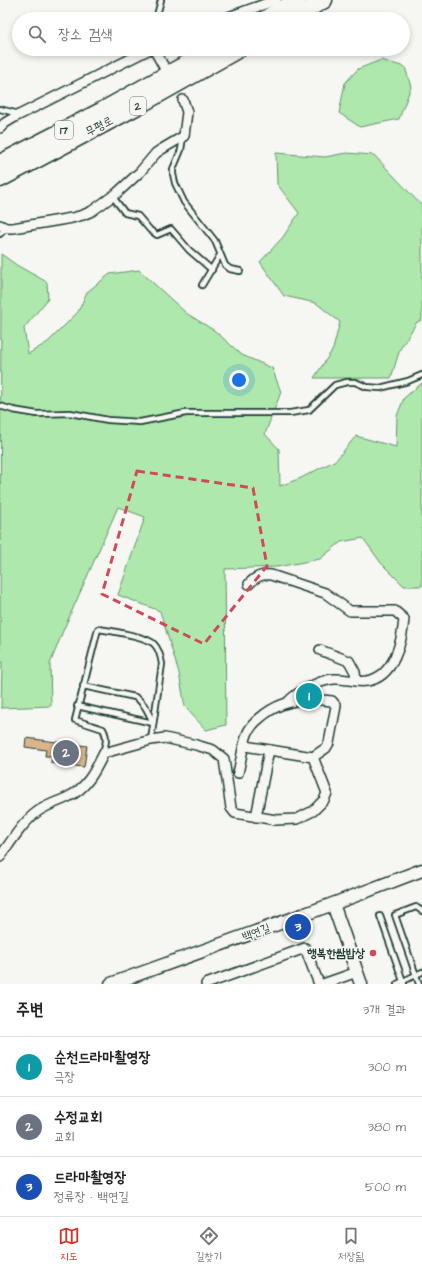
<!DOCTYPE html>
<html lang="ko">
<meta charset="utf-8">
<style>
:root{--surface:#fff;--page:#f6f6f6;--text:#222;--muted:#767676;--line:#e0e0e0;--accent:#d93025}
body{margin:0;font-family:"Architects Daughter","Poor Story",sans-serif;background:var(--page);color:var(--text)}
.you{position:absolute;left:239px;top:380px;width:14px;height:14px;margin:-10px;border:3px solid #fff;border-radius:50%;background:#1a73e8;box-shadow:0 0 0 6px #1a73e833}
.badge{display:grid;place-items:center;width:26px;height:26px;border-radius:50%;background:var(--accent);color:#fff;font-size:13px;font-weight:700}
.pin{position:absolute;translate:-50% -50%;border:2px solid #fff;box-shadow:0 1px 4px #0006}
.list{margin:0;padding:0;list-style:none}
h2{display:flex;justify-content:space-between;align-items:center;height:52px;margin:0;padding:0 16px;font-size:17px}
h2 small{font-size:13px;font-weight:400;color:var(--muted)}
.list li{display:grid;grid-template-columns:26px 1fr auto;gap:12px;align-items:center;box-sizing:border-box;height:60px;padding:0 16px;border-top:1px solid var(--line)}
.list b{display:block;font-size:15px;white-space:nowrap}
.list p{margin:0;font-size:13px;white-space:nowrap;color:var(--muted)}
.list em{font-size:13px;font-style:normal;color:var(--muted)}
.icon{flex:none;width:22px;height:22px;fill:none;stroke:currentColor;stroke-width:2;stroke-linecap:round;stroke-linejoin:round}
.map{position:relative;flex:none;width:422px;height:984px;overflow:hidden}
.search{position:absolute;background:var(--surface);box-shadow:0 2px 6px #0003;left:12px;right:12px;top:12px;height:44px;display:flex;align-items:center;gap:10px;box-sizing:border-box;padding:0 14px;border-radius:22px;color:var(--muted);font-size:15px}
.sheet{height:232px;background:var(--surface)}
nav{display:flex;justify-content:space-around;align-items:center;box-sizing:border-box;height:56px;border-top:1px solid var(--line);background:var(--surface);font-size:11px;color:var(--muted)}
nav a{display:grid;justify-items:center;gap:2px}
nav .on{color:var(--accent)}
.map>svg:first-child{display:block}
.green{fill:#aee8ac;stroke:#669270}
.building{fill:#dcb48c;stroke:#1f3d34}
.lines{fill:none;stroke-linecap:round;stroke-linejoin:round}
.lane-casing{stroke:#1f3d34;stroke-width:8}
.street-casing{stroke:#1f3d34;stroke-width:12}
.secondary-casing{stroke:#1f3d34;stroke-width:15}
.highway-casing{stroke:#1f3d34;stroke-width:19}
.lane{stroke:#f6f6f2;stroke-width:4.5}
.street{stroke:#f6f6f2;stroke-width:9}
.secondary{stroke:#f6f6f2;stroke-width:12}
.highway{stroke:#f6f6f2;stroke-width:16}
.marked{fill:none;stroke:#d1495b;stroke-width:3;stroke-dasharray:8 5;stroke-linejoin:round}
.poi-dot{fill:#d1495b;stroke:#f6f6f2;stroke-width:1.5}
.labels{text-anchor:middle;stroke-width:3.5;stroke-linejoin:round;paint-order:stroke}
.shield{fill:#f6f6f2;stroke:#60746d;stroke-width:1}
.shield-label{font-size:11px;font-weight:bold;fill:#1f3d34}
.street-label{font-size:12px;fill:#1f3d34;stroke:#f6f6f2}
.poi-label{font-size:12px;font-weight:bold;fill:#1f3d34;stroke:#f6f6f2;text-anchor:end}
</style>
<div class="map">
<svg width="422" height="984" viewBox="0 0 422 984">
<rect width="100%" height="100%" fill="#f6f6f2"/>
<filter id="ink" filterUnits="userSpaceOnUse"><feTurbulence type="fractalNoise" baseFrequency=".025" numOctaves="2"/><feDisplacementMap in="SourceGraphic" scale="8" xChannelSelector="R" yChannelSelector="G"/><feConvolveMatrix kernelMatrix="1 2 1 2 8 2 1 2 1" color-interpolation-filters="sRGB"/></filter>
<g filter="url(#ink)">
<!-- green -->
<g class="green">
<path d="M 381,60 L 405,67 L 411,87 L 399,119 L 360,127 L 339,113 L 345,83 L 358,69 Z"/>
<path d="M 276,153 L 325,157 L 346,153 L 374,155 L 422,206 L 422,320 L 417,322 L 400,349 L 391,378 L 314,378 L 333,349 L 340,322 L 316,303 L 284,296 L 260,262 L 283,237 L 299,213 L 277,184 Z"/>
<path d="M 1,254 L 18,266 L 47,282 L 48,299 L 24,328 L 28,354 L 48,342 L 78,312 L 87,292 L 110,274 L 139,270 L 186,313 L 215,331 L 242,355 L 272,368 L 281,392 L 265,434 L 279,449 L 280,486 L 301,478 L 336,460 L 356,436 L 396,447 L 397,416 L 404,398 L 422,383 L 422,586 L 404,586 L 381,563 L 363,538 L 341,542 L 320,559 L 277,567 L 225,569 C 226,621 225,673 226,725 L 206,730 L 185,707 L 179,673 L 160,611 L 118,595 L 145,517 L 118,507 L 63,631 L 50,664 L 51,706 L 1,708 L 2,662 L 0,662 Z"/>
</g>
<!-- building -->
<path class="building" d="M 26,738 L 87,746 L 84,767 L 51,763 L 52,756 L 45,756 L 46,750 L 25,747 Z"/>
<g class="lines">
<!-- lane casing -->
<g class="lane-casing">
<g id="lane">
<path d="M 156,19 L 161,0"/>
<path d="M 0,109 L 19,114"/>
<path d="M 183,137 L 181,150 L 173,169 L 173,174 L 175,183 L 184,202 L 215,241 L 225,265 L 230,269 L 240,271"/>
<path d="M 113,197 L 125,213 L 138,216 L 150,230 L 157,235 L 171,229 L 189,250 L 212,270"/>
<path d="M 0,234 L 6,228"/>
<path d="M 202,285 L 220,255"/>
<path d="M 0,406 L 13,410 L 37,414 L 70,413 L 108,420 L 140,422 L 186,413 L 290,413 L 309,410 L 335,385 L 347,382 L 355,382 L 367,387 L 380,388 L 408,381 L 422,375"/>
<path d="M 83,686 L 135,697 C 145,703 149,714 153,723"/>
<path d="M 77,706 L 153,723"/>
<path d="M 102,754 C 106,744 108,738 103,729 L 75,720 L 98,629 C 111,631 146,636 154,644 C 159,649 161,658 162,664 L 151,740"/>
<path d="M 380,916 L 404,984"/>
<path d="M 397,984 L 422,972"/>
<path d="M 419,984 L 395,915 L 416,907 L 422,911"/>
</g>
</g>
<!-- street casing -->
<g class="street-casing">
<g id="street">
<path d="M 223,19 L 276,0"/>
<path d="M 154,49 L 164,67"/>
<path d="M 0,128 L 5,123 L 15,117 L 150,49"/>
<path d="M 0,225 L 6,228 L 13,228 L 72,218 L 83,215 L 92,211 L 117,193 L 140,172 L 156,153 L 162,149 L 184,136 L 187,112 L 183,100"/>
<path d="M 249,584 C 255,577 261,574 271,575 L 325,593 L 350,611 L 395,611 L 404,619 C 402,642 394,677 367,681 C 356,683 345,678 334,679 C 320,680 297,692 288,702"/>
<path d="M 320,650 L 349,661 L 355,672 L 356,681"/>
<path d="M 245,746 L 313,757"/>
<path d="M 256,817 L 269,750"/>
<path d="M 0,857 C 11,842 22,823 37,812 C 46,805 58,802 68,797 C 87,788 95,771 104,753 L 151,740 L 165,738 L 196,745 L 213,750 L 224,759 L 231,808 L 235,813 L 276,820 L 297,819 L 313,811 L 324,800 L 327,793 L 313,757 L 326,748 L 329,743 L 336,706 L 332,701 C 306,697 280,700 260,718 C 255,722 251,726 248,732 C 243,743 241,761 238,773"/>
<path d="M 206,984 L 305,948 L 319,984"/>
<path d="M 323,984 L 357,972"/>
</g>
</g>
<!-- secondary casing -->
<g class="secondary-casing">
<g id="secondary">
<path d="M 333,904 L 361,984"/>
<path d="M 111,984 L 333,904 L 422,870"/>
</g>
</g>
<!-- highway casing -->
<g class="highway-casing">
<g id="highway">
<path d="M 265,19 L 297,0"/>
<path d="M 291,19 L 324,0"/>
<path d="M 0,163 L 101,111 L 213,49"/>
<path d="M 0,179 L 136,107 L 239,49"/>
</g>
</g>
<!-- lane -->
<use href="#lane" class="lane"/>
<!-- street -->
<use href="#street" class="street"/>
<!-- secondary -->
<use href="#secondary" class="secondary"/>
<!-- highway -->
<use href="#highway" class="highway"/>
</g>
</g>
<!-- marked area -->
<path class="marked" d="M 137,471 L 253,488 L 267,566 L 204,644 L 102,594 Z"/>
<!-- markers -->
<circle class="poi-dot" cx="373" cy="953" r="4"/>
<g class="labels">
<!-- shield labels -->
<g class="shield">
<rect x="130" y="97" width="16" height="18" rx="3"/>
<rect x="55" y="121" width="18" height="18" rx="3"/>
</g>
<g class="shield-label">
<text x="138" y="110">2</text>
<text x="64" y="134">17</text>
</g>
<!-- street labels -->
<g class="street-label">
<text transform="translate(99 126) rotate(-28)" y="4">무평로</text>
<text transform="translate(256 932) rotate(-20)" y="4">백연길</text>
</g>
<!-- poi labels -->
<g class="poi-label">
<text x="365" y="957">행복한쌈밥상</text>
</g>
</g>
</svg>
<div class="you"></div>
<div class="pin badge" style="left:309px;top:696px;background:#0f9aa8">1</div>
<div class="pin badge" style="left:66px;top:753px;background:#6b7280">2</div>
<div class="pin badge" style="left:298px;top:927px;background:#1a4fb4">3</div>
<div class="search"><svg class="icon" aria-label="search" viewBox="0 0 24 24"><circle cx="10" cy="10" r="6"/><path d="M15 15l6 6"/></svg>장소 검색</div>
</div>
<section class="sheet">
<h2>주변<small>3개 결과</small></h2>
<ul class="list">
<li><span class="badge" style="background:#0f9aa8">1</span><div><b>순천드라마촬영장</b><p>극장</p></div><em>300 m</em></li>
<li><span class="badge" style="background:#6b7280">2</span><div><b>수정교회</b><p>교회</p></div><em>380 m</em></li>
<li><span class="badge" style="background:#1a4fb4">3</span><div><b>드라마촬영장</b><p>정류장 · 백연길</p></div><em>500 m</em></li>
</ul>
</section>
<nav>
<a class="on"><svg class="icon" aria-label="map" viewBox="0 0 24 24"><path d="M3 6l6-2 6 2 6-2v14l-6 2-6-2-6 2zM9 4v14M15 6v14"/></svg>지도</a>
<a><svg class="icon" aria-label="directions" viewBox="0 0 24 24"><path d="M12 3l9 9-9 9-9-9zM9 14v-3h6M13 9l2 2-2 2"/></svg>길찾기</a>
<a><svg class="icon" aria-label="saved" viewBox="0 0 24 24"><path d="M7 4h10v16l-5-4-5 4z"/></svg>저장됨</a>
</nav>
